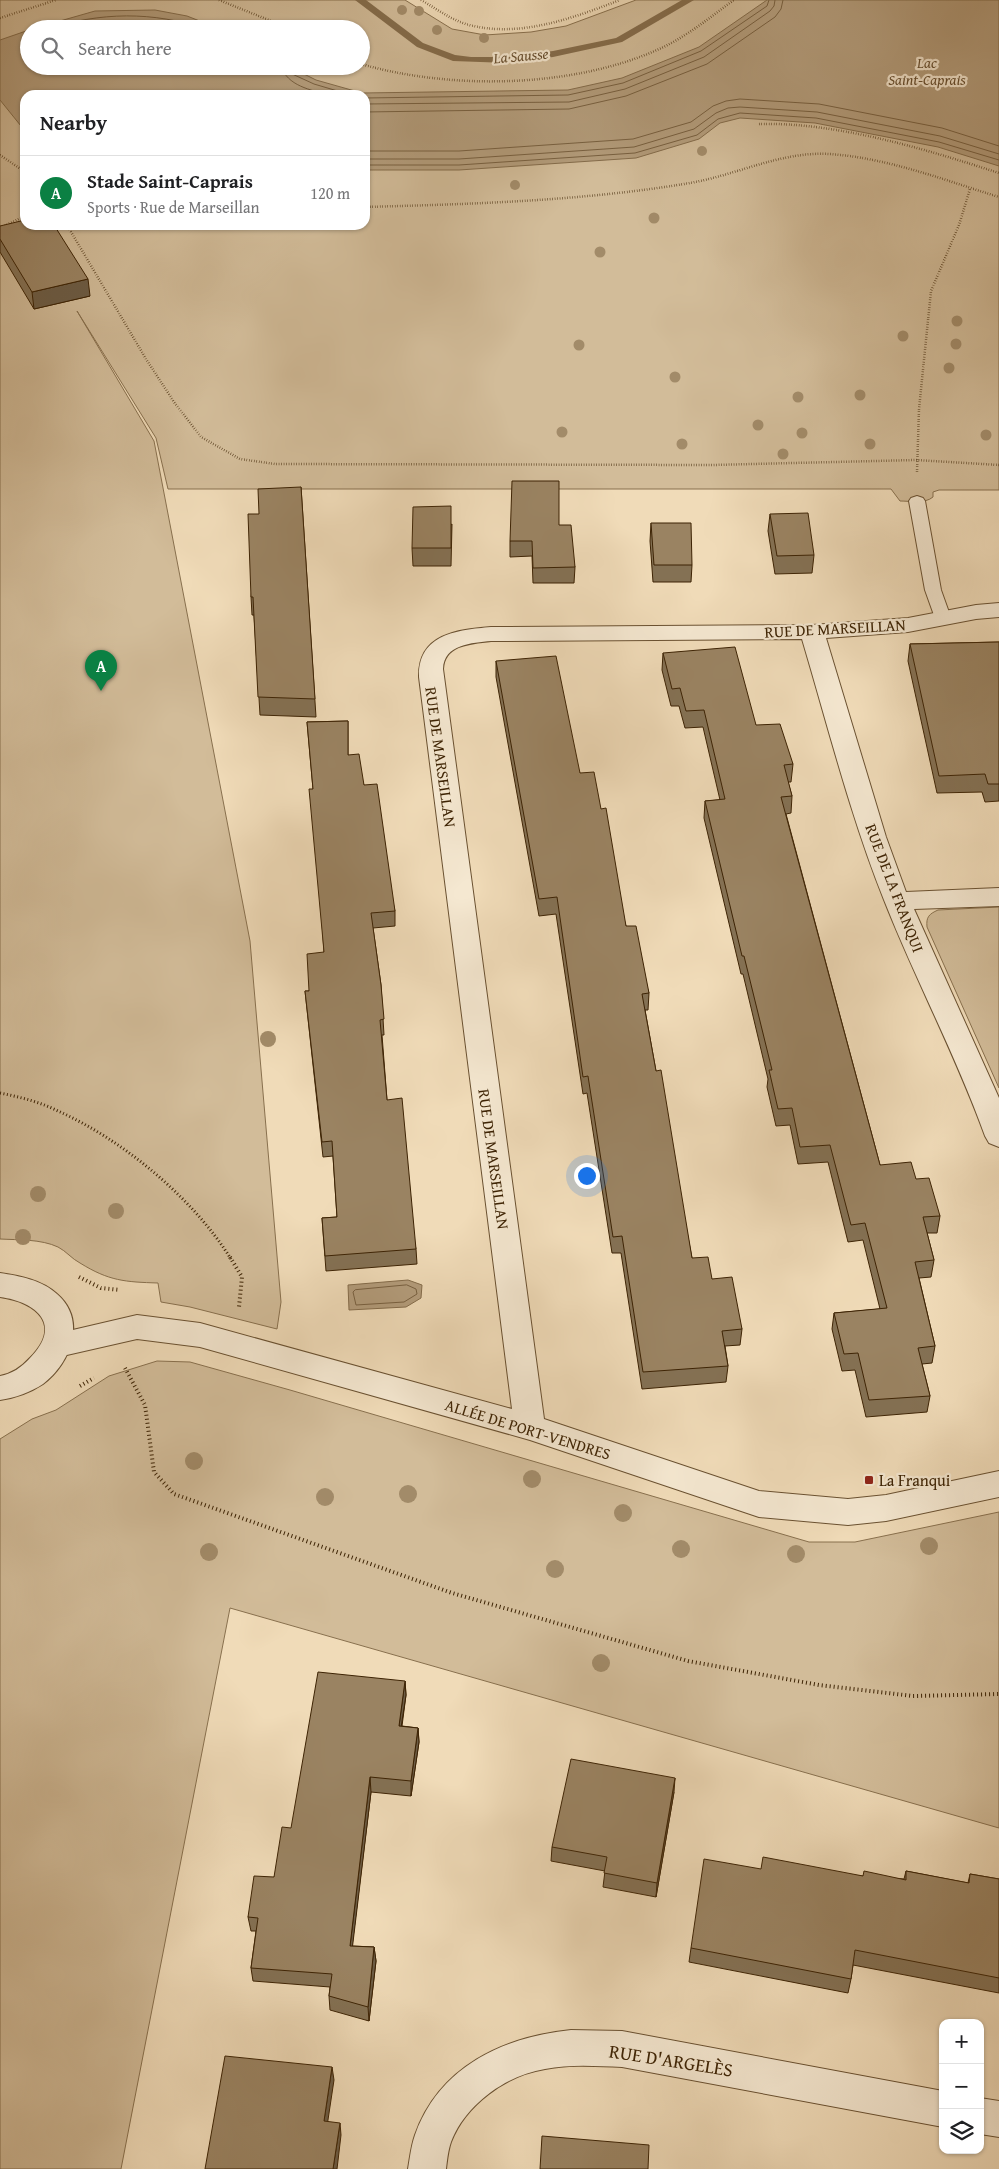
<!DOCTYPE html>
<meta charset="utf-8">
<style>
:root{--surface:#fff;--page:#f6f6f6;--text:#202124;--muted:#757577;--line:#e0e0e0;--accent:#0b8043}
body{margin:0;font-family:"Gentium Book Plus",serif;background:var(--page);color:var(--text)}
.controls{position:absolute;right:15px;bottom:15px;display:grid;overflow:hidden;border-radius:10px;box-shadow:0 1px 4px #0004}
.controls button{width:45px;height:45px;display:grid;place-items:center;padding:0;border:0;border-bottom:1px solid var(--line);background:var(--surface);color:var(--text);font:25px sans-serif}
.you{position:absolute;left:586px;top:1175px;width:18px;height:18px;margin:-12px;border:4px solid #fff;border-radius:50%;background:#1a73e8;box-shadow:0 0 0 8px #1a73e833}
.badge{display:grid;place-items:center;width:32px;height:32px;border-radius:50%;background:var(--accent);color:#fff;font-size:16px;font-weight:700}
.pin{position:absolute;translate:-50% -41px;filter:drop-shadow(0 1px 2px #0008)}
.pin::after{content:'';position:absolute;top:26px;width:18px;height:15px;background:inherit;clip-path:polygon(0 0,100% 0,50% 100%)}
.list{margin:0;padding:0;list-style:none}
h2{display:flex;justify-content:space-between;align-items:center;height:65px;margin:0;padding:0 20px;font-size:21px}
h2 small{font-size:16px;font-weight:400;color:var(--muted)}
.list li{display:grid;grid-template-columns:32px 1fr auto;gap:15px;align-items:center;box-sizing:border-box;height:75px;padding:0 20px;border-top:1px solid var(--line)}
.list b{display:block;font-size:19px;white-space:nowrap}
.list p{margin:0;font-size:16px;white-space:nowrap;color:var(--muted)}
.list em{font-size:16px;font-style:normal;color:var(--muted)}
.icon{flex:none;width:28px;height:28px;fill:none;stroke:currentColor;stroke-width:2;stroke-linecap:round;stroke-linejoin:round}
.map{position:relative;flex:none;width:999px;height:2169px;overflow:hidden}
.search{position:absolute;background:var(--surface);box-shadow:0 1px 4px #0004;left:20px;top:20px;width:350px;height:55px;display:flex;align-items:center;gap:12px;box-sizing:border-box;padding:0 18px;border-radius:28px;color:var(--muted);font-size:19px}
.panel{position:absolute;background:var(--surface);box-shadow:0 1px 4px #0004;left:20px;top:90px;width:350px;height:140px;border-radius:15px}
.map>svg:first-child{display:block}
.green{fill:#d2bc99;stroke:#88704e;fill-rule:evenodd}
.water{fill:#b39c7b;stroke:#846c4b}
.lines{fill:none;stroke-linecap:round;stroke-linejoin:round}
.shore{stroke:#786040;stroke-width:1}
.stream{fill:#846c4b;fill-rule:evenodd}
.service-casing{stroke:#6a5131;stroke-width:2}
.minor-casing{stroke:#6a5131;stroke-width:2}
.tertiary-casing{stroke:#6a5131;stroke-width:2}
.path-far2{stroke:#3d2304;stroke-width:2.5;stroke-dasharray:0.5 2;stroke-linecap:butt}
.path-far1{stroke:#3d2304;stroke-width:3;stroke-dasharray:1 2.5;stroke-linecap:butt}
.path{stroke:#3d2304;stroke-width:4;stroke-dasharray:1 3;stroke-linecap:butt}
.service{fill:#f5e8d1;fill-rule:evenodd}
.minor{fill:#f5e8d1;fill-rule:evenodd}
.tertiary{fill:#f5e8d1;fill-rule:evenodd}
.tree{fill:#a28b69}
.wall{fill:#847154;stroke:#3d2304}
.shaded-wall{fill:#6c5c45;stroke:#3d2304}
.building{fill:#9a8362;stroke:#3d2304}
.poi-dot{fill:#8f2418;stroke:#f5e8d1;stroke-width:2}
.labels{text-anchor:middle;stroke-width:4.5;stroke-linejoin:round;paint-order:stroke}
.far-water-label{font-size:15px;font-style:italic;fill:#664d2e;stroke:#f5e8d1}
.street-label{font-size:16px;fill:#3d2304;stroke:#f5e8d1}
.poi-label{font-size:16px;fill:#3d2304;stroke:#f5e8d1;text-anchor:start}
.near-street-label{font-size:19px;fill:#3d2304;stroke:#f5e8d1}
</style>
<div class="map">
<svg width="999" height="2169" viewBox="0 0 999 2169">
<rect width="100%" height="100%" fill="#f0dbb8"/>
<filter id="stains"><feTurbulence type="fractalNoise" baseFrequency=".004" numOctaves="4"/><feColorMatrix values="0 0 0 0 .2 0 0 0 0 .09 0 0 0 0 .02 0 0 0 .5 -.17"/></filter>
<radialGradient id="worn" r=".72"><stop offset=".6" stop-color="#630" stop-opacity="0"/><stop offset="1" stop-color="#630" stop-opacity=".3"/></radialGradient>
<!-- green -->
<g class="green">
<path d="M 0,0 L 405,0 L 452,29 L 485,35 L 531,32 L 566,26 L 636,0 L 999,0 L 999,490 L 939,490 L 933,492 L 933,497 C 925,504 910,501 900,501 L 891,489 L 168,489 L 156,438 L 77,311 L 154,441 L 250,941 L 281,1302 L 277,1329 L 190,1307 L 161,1302 L 158,1283 C 125,1282 109,1281 80,1263 C 72,1259 66,1251 58,1247 C 41,1239 18,1240 0,1239 ZM 29,29 L 361,29 L 361,66 L 29,66 ZM 25,95 L 365,95 L 365,225 L 25,225 Z"/>
<path d="M 999,907 L 999,1088 L 927,927 C 926,917 929,914 938,910 Z"/>
<path d="M 157,1361 L 190,1362 L 290,1390 L 809,1542 L 855,1542 L 999,1512 L 999,1828 L 230,1608 L 121,2169 L 0,2169 L 0,1439 L 32,1419 L 56,1410 L 109,1376 Z"/>
</g>
<!-- water -->
<g class="water">
<path d="M 767,0 L 999,0 L 999,166 L 938,147 L 815,123 L 740,118 L 720,123 L 699,139 L 636,158 L 459,170 L 365,170 L 365,95 L 25,95 L 25,131 L 0,100 L 0,40 L 29,30 L 29,66 L 288,66 L 316,80 L 362,93 L 568,90 L 622,78 L 699,47 Z"/>
<path d="M 155,10 L 187,16 L 220,29 L 32,29 L 95,11 Z"/>
<path d="M 408,1280 L 422,1285 L 421,1298 L 406,1307 L 349,1310 L 348,1285 Z"/>
</g>
<g class="lines">
<!-- shore -->
<g class="shore">
<path d="M 47,29 C 101,12 152,11 206,29"/>
<path d="M 71,29 C 110,20 150,16 189,29"/>
<path d="M 281,66 C 287,86 311,90 329,95"/>
<path d="M 287,66 L 290,73 L 314,84 L 351,95"/>
<path d="M 365,98 L 568,95 L 623,83 L 701,51 L 767,6 L 769,0"/>
<path d="M 365,104 L 569,102 L 625,89 L 704,57 L 770,11 L 774,6 L 775,0"/>
<path d="M 365,112 L 569,109 L 626,96 L 707,64 L 775,17 L 781,9 L 783,0"/>
<path d="M 365,151 L 459,151 L 633,139 L 691,122 L 713,106 L 726,101 L 740,99 L 819,104 L 942,128 L 999,146"/>
<path d="M 365,159 L 459,159 L 634,147 L 694,129 L 716,113 L 728,108 L 740,107 L 817,112 L 940,136 L 999,154"/>
<path d="M 365,165 L 459,165 L 635,153 L 697,135 L 718,119 L 740,113 L 816,118 L 939,142 L 999,160"/>
<path d="M 407,1285 L 416,1289 L 417,1294 L 404,1302 L 356,1305 L 353,1292 L 355,1290 Z"/>
</g>
<!-- stream -->
<path class="stream" d="M 355,0 L 366,0 L 423,43 L 455,55 L 471,57 L 508,57 L 553,51 L 616,38 L 682,0 L 694,0 L 622,42 L 553,57 L 508,63 L 453,61 L 417,47 Z"/>
<!-- service casing -->
<g class="service-casing">
<path id="service" d="M 917,496 L 923,498 L 925,501 L 941,590 L 951,618 L 949,622 L 943,623 L 937,622 L 935,618 L 925,590 L 909,501 L 911,498 Z"/>
</g>
<!-- minor casing -->
<g class="minor-casing">
<g id="minor">
<path d="M 999,603 L 999,617 L 976,619 L 908,632 L 826,638 L 886,837 L 906,892 L 999,888 L 999,906 L 914,909 L 999,1098 L 999,1147 L 989,1143 L 985,1136 C 956,1055 915,979 884,900 C 850,815 828,726 802,639 L 491,641 C 472,643 444,644 443,669 L 544,1419 L 759,1491 L 848,1499 L 886,1495 L 999,1471 L 999,1497 L 886,1521 L 848,1525 L 759,1517 L 530,1440 L 200,1347 L 137,1339 L 58,1357 L 47,1354 L 43,1345 L 47,1336 L 137,1315 L 200,1323 L 512,1409 L 419,677 C 418,634 457,630 491,627 L 812,625 L 908,618 L 976,605 Z"/>
<path d="M 571,2030 L 622,2031 L 943,2091 L 943,2127 L 622,2067 C 596,2066 570,2064 545,2069 C 506,2075 465,2105 451,2142 C 448,2150 447,2161 446,2169 L 408,2169 C 410,2158 411,2146 415,2135 C 439,2067 503,2037 571,2030 Z"/>
<path d="M 980,2098 L 999,2101 L 999,2137 L 980,2134 Z"/>
</g>
</g>
<!-- tertiary casing -->
<g class="tertiary-casing">
<path id="tertiary" d="M 0,1273 C 20,1276 42,1280 57,1294 C 87,1320 71,1363 43,1384 C 31,1392 15,1398 0,1400 L 0,1376 C 12,1374 22,1367 30,1358 C 63,1325 37,1302 0,1297 Z"/>
</g>
<!-- path-far2 -->
<g class="path-far2">
<path d="M 219,0 L 291,29"/>
<path d="M 421,0 C 437,9 451,20 469,25 C 521,38 573,18 620,0"/>
<path d="M 0,18 L 56,0"/>
<path d="M 361,64 C 451,90 571,88 657,50 C 685,38 709,18 734,0"/>
<path d="M 759,124 C 837,122 925,149 999,173"/>
<path d="M 0,155 L 25,172"/>
<path d="M 365,207 C 473,204 583,201 690,183 C 737,175 781,151 830,154 C 888,158 944,180 999,197"/>
<path d="M 67,225 L 146,359 L 174,402 L 201,437 L 240,459 L 275,464 L 712,465 L 916,460 L 999,465"/>
<path d="M 0,228 L 25,216"/>
<path d="M 917,472 L 919,409 L 931,291 L 959,225 L 970,189"/>
</g>
<!-- path-far1 -->
<path class="path-far1" d="M 0,1093 C 20,1097 40,1102 58,1111 C 123,1140 193,1198 231,1259"/>
<!-- path -->
<g class="path">
<path d="M 230,1257 L 242,1277 L 239,1307"/>
<path d="M 79,1277 L 101,1288 L 120,1290"/>
<path d="M 125,1368 L 145,1405 L 154,1472 L 174,1494 L 452,1593 L 688,1661 L 819,1685 L 913,1696 L 999,1694"/>
<path d="M 80,1386 L 94,1378"/>
</g>
<!-- service -->
<use href="#service" class="service"/>
<!-- minor -->
<use href="#minor" class="minor"/>
<!-- tertiary -->
<use href="#tertiary" class="tertiary"/>
</g>
<!-- trees -->
<g class="tree">
<circle cx="402" cy="10" r="5"/>
<circle cx="419" cy="11" r="5"/>
<circle cx="437" cy="30" r="5"/>
<circle cx="484" cy="38" r="5"/>
<circle cx="702" cy="151" r="5"/>
<circle cx="515" cy="185" r="5"/>
<circle cx="654" cy="218" r="5.5"/>
<circle cx="600" cy="252" r="5.5"/>
<circle cx="957" cy="321" r="5.5"/>
<circle cx="903" cy="336" r="5.5"/>
<circle cx="956" cy="344" r="5.5"/>
<circle cx="579" cy="345" r="5.5"/>
<circle cx="949" cy="368" r="5.5"/>
<circle cx="675" cy="377" r="5.5"/>
<circle cx="860" cy="395" r="5.5"/>
<circle cx="798" cy="397" r="5.5"/>
<circle cx="758" cy="425" r="5.5"/>
<circle cx="562" cy="432" r="5.5"/>
<circle cx="802" cy="433" r="5.5"/>
<circle cx="986" cy="435" r="5.5"/>
<circle cx="682" cy="444" r="5.5"/>
<circle cx="870" cy="444" r="5.5"/>
<circle cx="783" cy="454" r="5.5"/>
<circle cx="268" cy="1039" r="8"/>
<circle cx="38" cy="1194" r="8"/>
<circle cx="116" cy="1211" r="8"/>
<circle cx="23" cy="1237" r="8"/>
<circle cx="194" cy="1461" r="9"/>
<circle cx="532" cy="1479" r="9"/>
<circle cx="408" cy="1494" r="9"/>
<circle cx="325" cy="1497" r="9"/>
<circle cx="623" cy="1513" r="9"/>
<circle cx="929" cy="1546" r="9"/>
<circle cx="681" cy="1549" r="9"/>
<circle cx="209" cy="1552" r="9"/>
<circle cx="796" cy="1554" r="9"/>
<circle cx="555" cy="1569" r="9"/>
<circle cx="601" cy="1663" r="9"/>
</g>
<!-- wall -->
<g class="wall">
<path d="M 0,226 L 90,296 L 34,309 L 0,252 Z"/>
<path d="M 301,487 L 316,717 L 260,715 L 254,615 L 252,615 L 251,597 L 259,514 Z"/>
<path d="M 770,514 L 814,555 L 812,573 L 775,574 L 768,531 Z"/>
<path d="M 651,523 L 692,565 L 691,582 L 653,582 L 650,541 Z"/>
<path d="M 452,524 L 451,566 L 413,566 L 412,548 Z"/>
<path d="M 559,525 L 575,567 L 574,583 L 533,583 L 532,556 L 510,557 L 510,541 Z"/>
<path d="M 999,642 L 999,801 L 985,802 L 982,792 L 937,793 L 908,661 L 910,644 Z"/>
<path d="M 663,653 L 756,725 L 793,764 L 791,782 L 788,782 L 792,796 L 791,813 L 786,814 L 880,1165 L 916,1179 L 940,1216 L 937,1233 L 927,1233 L 934,1260 L 931,1277 L 919,1278 L 935,1346 L 932,1363 L 922,1364 L 930,1396 L 927,1412 L 866,1417 L 855,1370 L 842,1371 L 832,1329 L 834,1313 L 880,1309 L 863,1240 L 848,1242 L 828,1162 L 798,1164 L 790,1125 L 776,1126 L 767,1087 L 768,1079 L 743,974 L 741,974 L 704,818 L 705,801 L 720,800 L 703,727 L 685,728 L 679,706 L 671,706 L 662,670 Z"/>
<path d="M 496,661 L 580,773 L 626,926 L 649,993 L 648,1010 L 645,1010 L 656,1071 L 692,1258 L 712,1279 L 742,1329 L 740,1345 L 725,1346 L 728,1366 L 726,1382 L 642,1389 L 621,1253 L 612,1253 L 587,1093 L 583,1094 L 556,914 L 539,916 L 496,677 Z"/>
<path d="M 348,721 L 348,755 L 364,785 L 395,911 L 395,926 L 373,928 L 381,985 L 384,1035 L 382,1035 L 387,1100 L 416,1249 L 417,1264 L 326,1271 L 322,1218 L 337,1217 L 333,1156 L 323,1157 L 305,991 L 309,991 L 324,952 L 313,789 L 307,722 Z"/>
<path d="M 405,1681 L 406,1695 L 402,1726 L 418,1728 L 419,1742 L 411,1796 L 371,1792 L 352,1946 L 374,1947 L 376,1961 L 369,2021 L 330,2010 L 329,1996 L 330,1987 L 253,1981 L 251,1968 L 256,1931 L 251,1931 L 248,1917 L 274,1877 Z"/>
<path d="M 674,1792 L 656,1897 L 603,1887 L 605,1871 L 551,1861 L 552,1847 Z"/>
<path d="M 761,1869 L 904,1879 L 906,1871 L 968,1883 L 970,1874 L 999,1879 L 999,1993 L 853,1965 L 851,1979 L 848,1993 L 689,1962 L 691,1948 Z"/>
</g>
<!-- shaded-wall -->
<g class="shaded-wall">
<path d="M 88,279 L 90,296 L 34,309 L 32,292 Z"/>
<path d="M 405,1681 L 406,1695 L 399,1741 L 399,1726 Z"/>
<path d="M 418,1728 L 419,1742 L 411,1796 L 411,1781 Z"/>
<path d="M 370,1777 L 371,1792 L 351,1959 L 350,1946 Z"/>
<path d="M 675,1778 L 674,1792 L 656,1897 L 657,1883 Z"/>
<path d="M 374,1947 L 376,1961 L 369,2021 L 368,2007 Z"/>
<path d="M 332,2067 L 334,2080 L 326,2133 L 324,2121 Z"/>
<path d="M 340,2123 L 341,2135 L 337,2169 L 333,2169 Z"/>
</g>
<!-- building -->
<g class="building">
<path d="M 25,220 L 25,225 L 54,225 L 88,279 L 32,292 L 0,239 L 0,226 Z"/>
<path d="M 512,481 L 559,481 L 559,525 L 571,525 L 575,567 L 533,568 L 532,541 L 510,541 Z"/>
<path d="M 301,487 L 315,699 L 258,697 L 253,597 L 251,597 L 248,514 L 259,514 L 258,489 Z"/>
<path d="M 451,506 L 451,548 L 412,548 L 413,507 Z"/>
<path d="M 808,513 L 814,555 L 777,556 L 770,514 Z"/>
<path d="M 651,523 L 691,523 L 692,565 L 654,565 Z"/>
<path d="M 999,642 L 999,784 L 988,784 L 985,774 L 939,776 L 910,644 Z"/>
<path d="M 735,647 L 756,725 L 780,724 L 793,764 L 784,765 L 792,796 L 781,797 L 880,1165 L 911,1162 L 916,1179 L 929,1178 L 940,1216 L 923,1217 L 934,1260 L 915,1262 L 935,1346 L 918,1348 L 930,1396 L 869,1400 L 858,1353 L 844,1354 L 834,1313 L 887,1308 L 865,1223 L 851,1225 L 830,1145 L 800,1147 L 792,1108 L 778,1109 L 769,1070 L 772,1070 L 744,956 L 742,956 L 705,801 L 725,799 L 704,710 L 686,711 L 680,688 L 672,689 L 663,653 Z"/>
<path d="M 556,656 L 580,773 L 594,772 L 601,809 L 606,808 L 626,926 L 636,926 L 649,993 L 642,994 L 656,1071 L 661,1070 L 692,1258 L 708,1257 L 712,1279 L 732,1277 L 742,1329 L 722,1331 L 728,1366 L 643,1372 L 622,1236 L 613,1237 L 588,1076 L 583,1077 L 557,897 L 539,899 L 496,661 Z"/>
<path d="M 348,721 L 348,755 L 359,754 L 364,785 L 377,784 L 395,911 L 371,913 L 381,985 L 384,1019 L 380,1020 L 387,1100 L 402,1098 L 416,1249 L 325,1256 L 322,1218 L 337,1217 L 332,1141 L 322,1142 L 305,991 L 309,991 L 307,954 L 324,952 L 309,789 L 313,789 L 307,722 Z"/>
<path d="M 318,1672 L 405,1681 L 399,1726 L 418,1728 L 411,1781 L 370,1777 L 350,1946 L 374,1947 L 368,2007 L 329,1996 L 332,1974 L 251,1968 L 258,1918 L 248,1917 L 254,1876 L 274,1877 L 282,1827 L 291,1828 Z"/>
<path d="M 571,1759 L 675,1778 L 657,1883 L 604,1873 L 607,1857 L 552,1847 Z"/>
<path d="M 763,1857 L 863,1876 L 864,1871 L 906,1880 L 906,1871 L 969,1883 L 970,1874 L 999,1879 L 999,1978 L 855,1950 L 851,1979 L 691,1948 L 704,1859 L 761,1869 Z"/>
<path d="M 225,2056 L 332,2067 L 324,2121 L 340,2123 L 333,2169 L 205,2169 Z"/>
<path d="M 542,2136 L 649,2145 L 648,2169 L 540,2169 Z"/>
</g>
<!-- markers -->
<rect class="poi-dot" x="864" y="1475" width="10" height="10" rx="2.5"/>
<g class="labels">
<!-- far-water labels -->
<g class="far-water-label">
<text transform="translate(521 56) rotate(-5)" y="5">La Sausse</text>
<text x="927" y="68">Lac<tspan x="927" dy="17">Saint-Caprais</tspan></text>
</g>
<!-- street labels -->
<g class="street-label">
<text transform="translate(835 628) rotate(-3)" y="6">RUE DE MARSEILLAN</text>
<text transform="translate(441 757) rotate(82)" y="6">RUE DE MARSEILLAN</text>
<text transform="translate(895 888) rotate(69)" y="6">RUE DE LA FRANQUI</text>
<text transform="translate(494 1159) rotate(82)" y="6">RUE DE MARSEILLAN</text>
<text transform="translate(528 1429) rotate(17)" y="6">ALLÉE DE PORT-VENDRES</text>
</g>
<!-- poi labels -->
<g class="poi-label">
<text x="879" y="1486">La Franqui</text>
</g>
<!-- near-street labels -->
<g class="near-street-label">
<text transform="translate(671 2060) rotate(9)" y="7">RUE D'ARGELÈS</text>
</g>
</g>
<rect width="100%" height="100%" filter="url(#stains)"/>
<rect width="100%" height="100%" fill="url(#worn)"/>
</svg>
<div class="controls">
<button>+</button>
<button>−</button>
<button><svg class="icon" aria-label="layers" viewBox="0 0 24 24"><path d="M12 4l9 5-9 5-9-5zM3 14l9 5 9-5"/></svg></button>
</div>
<div class="you"></div>
<div class="pin badge" style="left:101px;top:691px">A</div>
<div class="search"><svg class="icon" aria-label="search" viewBox="0 0 24 24"><circle cx="10" cy="10" r="6"/><path d="M15 15l6 6"/></svg>Search here</div>
<section class="panel">
<h2>Nearby<small></small></h2>
<ul class="list">
<li><span class="badge">A</span><div><b>Stade Saint-Caprais</b><p>Sports · Rue de Marseillan</p></div><em>120 m</em></li>
</ul>
</section>
</div>
